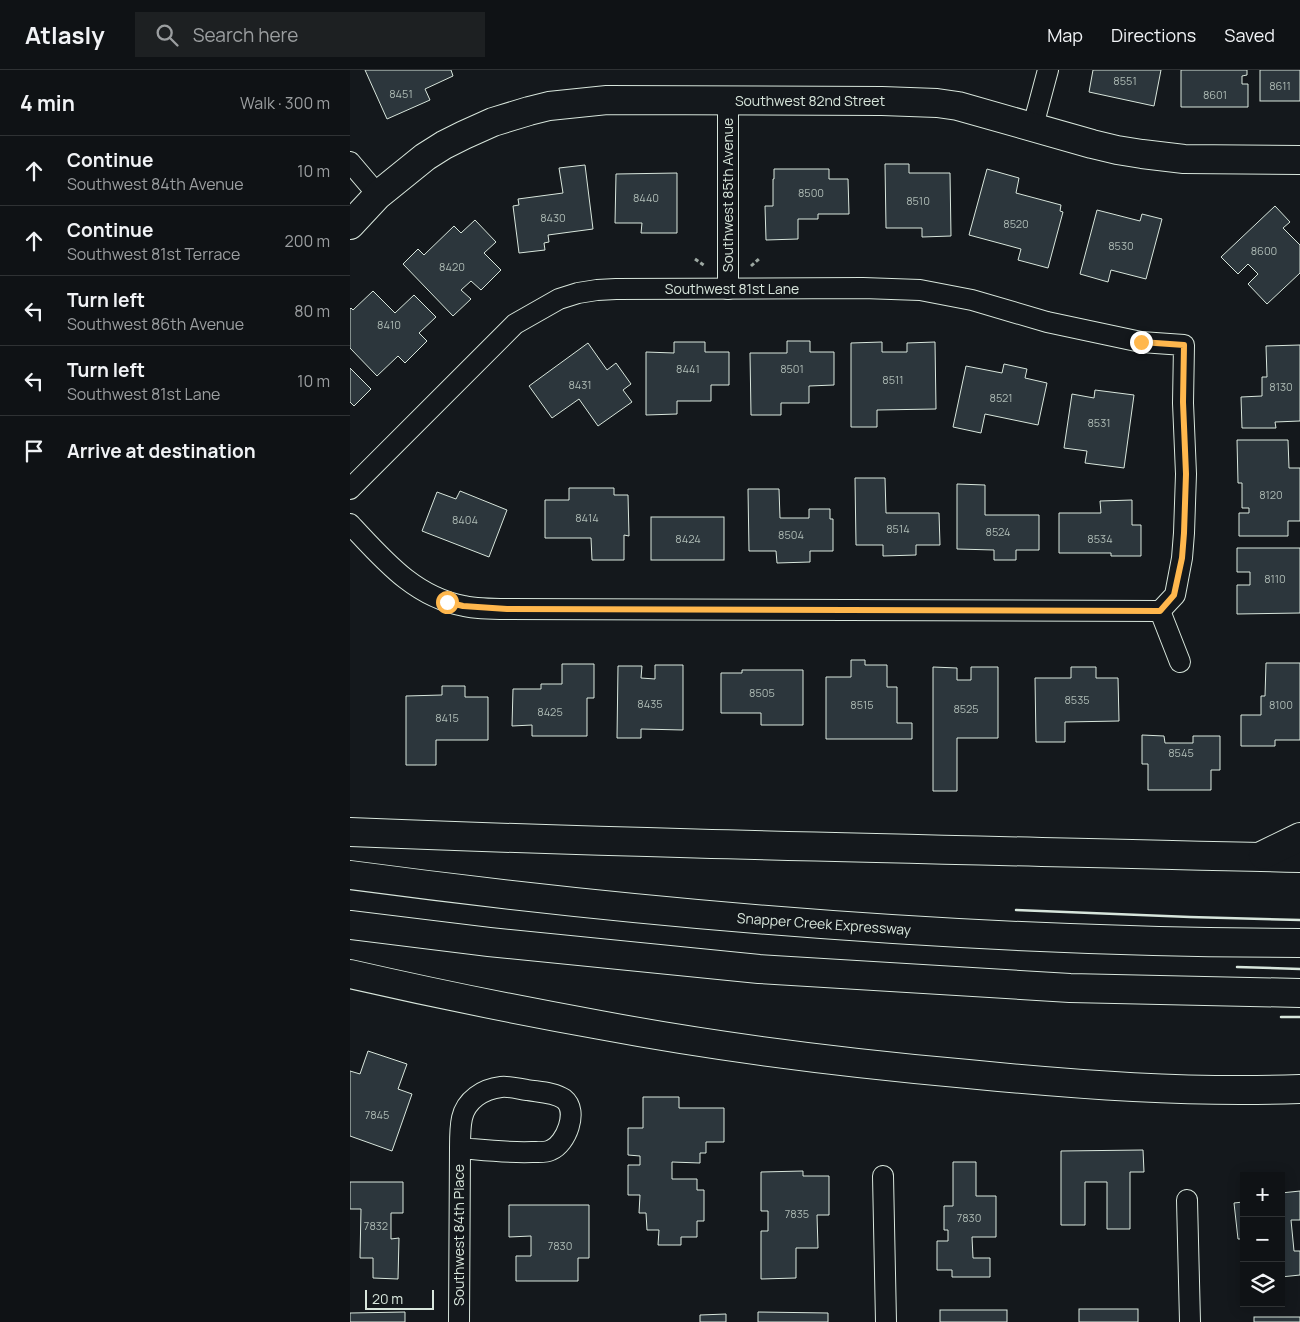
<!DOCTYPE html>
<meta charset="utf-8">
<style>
:root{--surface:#0f1215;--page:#1d2022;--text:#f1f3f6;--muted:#9b9ea0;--line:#2f3234}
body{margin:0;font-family:Manrope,sans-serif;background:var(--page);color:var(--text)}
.controls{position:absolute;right:15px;bottom:15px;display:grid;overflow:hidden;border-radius:0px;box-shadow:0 2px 12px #0003}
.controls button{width:45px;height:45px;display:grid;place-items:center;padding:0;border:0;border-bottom:1px solid var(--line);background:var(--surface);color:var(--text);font:25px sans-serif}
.scale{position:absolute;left:15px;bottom:12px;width:69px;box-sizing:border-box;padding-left:5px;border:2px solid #d8e6dc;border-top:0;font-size:14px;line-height:18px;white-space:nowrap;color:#d8e6dc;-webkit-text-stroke:4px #14181c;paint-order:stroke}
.stop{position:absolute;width:15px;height:15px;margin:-11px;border:4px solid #ffb74d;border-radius:50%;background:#fff}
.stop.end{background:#ffb74d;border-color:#fff;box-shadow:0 1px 5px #0008}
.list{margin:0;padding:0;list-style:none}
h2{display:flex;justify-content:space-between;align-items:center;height:65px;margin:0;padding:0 20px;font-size:21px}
h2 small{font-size:16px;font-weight:400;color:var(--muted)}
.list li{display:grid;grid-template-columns:32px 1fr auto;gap:15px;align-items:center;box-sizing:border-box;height:70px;padding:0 20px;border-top:1px solid var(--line)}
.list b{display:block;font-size:19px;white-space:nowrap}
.list p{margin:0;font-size:16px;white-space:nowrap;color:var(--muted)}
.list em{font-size:16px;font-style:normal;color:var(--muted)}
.icon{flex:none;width:28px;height:28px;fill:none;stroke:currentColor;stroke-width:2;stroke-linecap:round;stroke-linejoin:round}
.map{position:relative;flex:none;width:950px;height:1252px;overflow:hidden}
header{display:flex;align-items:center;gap:30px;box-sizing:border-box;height:70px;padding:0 25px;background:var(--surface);border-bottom:1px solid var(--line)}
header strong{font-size:24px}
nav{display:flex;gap:28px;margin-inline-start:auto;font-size:18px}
.search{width:350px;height:45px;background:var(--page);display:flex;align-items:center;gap:12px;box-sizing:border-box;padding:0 18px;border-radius:0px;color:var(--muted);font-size:19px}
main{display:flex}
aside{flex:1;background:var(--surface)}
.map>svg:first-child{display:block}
.building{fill:#2c363c;stroke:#d8e6dc}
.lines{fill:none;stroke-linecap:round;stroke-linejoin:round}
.street-casing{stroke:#d8e6dc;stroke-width:22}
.secondary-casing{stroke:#d8e6dc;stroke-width:30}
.highway-casing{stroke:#d8e6dc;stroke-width:30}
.path{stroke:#9da8a2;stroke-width:3;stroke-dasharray:4 2.5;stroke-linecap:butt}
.street{stroke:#14181c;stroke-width:20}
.secondary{stroke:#14181c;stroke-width:28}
.highway{stroke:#14181c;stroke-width:28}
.wall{stroke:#d8e6dc;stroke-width:2.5}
.route{stroke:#ffb74d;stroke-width:6}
.labels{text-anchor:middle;stroke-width:4;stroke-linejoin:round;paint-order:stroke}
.number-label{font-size:11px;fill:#adbab4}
.street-label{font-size:14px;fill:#d8e6dc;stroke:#14181c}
</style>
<header>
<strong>Atlasly</strong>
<div class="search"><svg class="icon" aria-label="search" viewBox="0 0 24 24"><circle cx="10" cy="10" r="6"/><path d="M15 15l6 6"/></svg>Search here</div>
<nav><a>Map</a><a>Directions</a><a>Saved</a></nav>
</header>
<main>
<aside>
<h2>4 min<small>Walk · 300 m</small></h2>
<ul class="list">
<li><svg class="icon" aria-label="ahead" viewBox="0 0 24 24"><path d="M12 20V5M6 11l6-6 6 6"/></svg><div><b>Continue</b><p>Southwest 84th Avenue</p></div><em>10 m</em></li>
<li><svg class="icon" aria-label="ahead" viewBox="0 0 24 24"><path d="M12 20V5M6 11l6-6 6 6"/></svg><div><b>Continue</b><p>Southwest 81st Terrace</p></div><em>200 m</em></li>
<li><svg class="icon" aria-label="left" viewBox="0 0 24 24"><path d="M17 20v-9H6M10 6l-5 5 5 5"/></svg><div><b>Turn left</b><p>Southwest 86th Avenue</p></div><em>80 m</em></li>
<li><svg class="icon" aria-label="left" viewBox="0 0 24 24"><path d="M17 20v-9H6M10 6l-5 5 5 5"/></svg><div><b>Turn left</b><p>Southwest 81st Lane</p></div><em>10 m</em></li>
<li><svg class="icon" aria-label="arrive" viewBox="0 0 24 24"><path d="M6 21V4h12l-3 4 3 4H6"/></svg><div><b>Arrive at destination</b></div></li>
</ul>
</aside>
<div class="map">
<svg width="950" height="1252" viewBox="0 0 950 1252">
<rect width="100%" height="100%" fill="#14181c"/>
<!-- building -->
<g class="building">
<path d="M 15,0 L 101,0 L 103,6 L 75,19 L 80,30 L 37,49 Z"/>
<path d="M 743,0 L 811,0 L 804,36 L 739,22 Z"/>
<path d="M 831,0 L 897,0 L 897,5 L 892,6 L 892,14 L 898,14 L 898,37 L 831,37 Z"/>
<rect x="910" y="0" width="40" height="31"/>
<path d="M 535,94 L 559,94 L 559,103 L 600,103 L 601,166 L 572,167 L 572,158 L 536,158 Z"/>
<path d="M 235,95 L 243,159 L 198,165 L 199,172 L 194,173 L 195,180 L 169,183 L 163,136 L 169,135 L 168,129 L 213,123 L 209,98 Z"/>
<path d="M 424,99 L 479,99 L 479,109 L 498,109 L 499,144 L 468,144 L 468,149 L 448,149 L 448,169 L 416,170 L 415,136 L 423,136 L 423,109 L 424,109 Z"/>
<path d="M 637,99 L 669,108 L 666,123 L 711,135 L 710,141 L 713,142 L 698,198 L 668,190 L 671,179 L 619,165 Z"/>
<path d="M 327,103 L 327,163 L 291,163 L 292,153 L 265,153 L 266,104 Z"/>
<path d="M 925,136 L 940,152 L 933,158 L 950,175 L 950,203 L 917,234 L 898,214 L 908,204 L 898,194 L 888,204 L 871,187 Z"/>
<path d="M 747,140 L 790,151 L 792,144 L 812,149 L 796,209 L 761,200 L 758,212 L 730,204 Z"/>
<path d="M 125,150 L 146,172 L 134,183 L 151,200 L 131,220 L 121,211 L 111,220 L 121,229 L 103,246 L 53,194 L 68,179 L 74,185 L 104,156 L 111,163 Z"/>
<path d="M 23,221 L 45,243 L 64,225 L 86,247 L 69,263 L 77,271 L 55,293 L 48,286 L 27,306 L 0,278 L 0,239 L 1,238 L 3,240 Z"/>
<path d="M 437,271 L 460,271 L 460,282 L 484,282 L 484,315 L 459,316 L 459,333 L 431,333 L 431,345 L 401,345 L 400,283 L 437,283 Z"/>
<path d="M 324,272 L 355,272 L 355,282 L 379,282 L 379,315 L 361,315 L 361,331 L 327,331 L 327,344 L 296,345 L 296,282 L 324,283 Z"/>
<path d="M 532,272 L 532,282 L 557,282 L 557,273 L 585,272 L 586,339 L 527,340 L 527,357 L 501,357 L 501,273 Z"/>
<path d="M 238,273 L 257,300 L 266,293 L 281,314 L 273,320 L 282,332 L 248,356 L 229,329 L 202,348 L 179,316 Z"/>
<path d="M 950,275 L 950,351 L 925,352 L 926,358 L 892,358 L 891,327 L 912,326 L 912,307 L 917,307 L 916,276 Z"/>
<path d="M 654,294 L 677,299 L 675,308 L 697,313 L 688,355 L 635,344 L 631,363 L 603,357 L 616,296 L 652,303 Z"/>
<path d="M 0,298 L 21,319 L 4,336 L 0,332 Z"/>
<path d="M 745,320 L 784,325 L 774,398 L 735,393 L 737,381 L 714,378 L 722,324 L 744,328 Z"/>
<path d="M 887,370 L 938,370 L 939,398 L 950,398 L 950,451 L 938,451 L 938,466 L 889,466 L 889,443 L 899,443 L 899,438 L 892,438 L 892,413 L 888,413 Z"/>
<path d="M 505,408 L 535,408 L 536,443 L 589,443 L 590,475 L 566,475 L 566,485 L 533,486 L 533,475 L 506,475 Z"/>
<path d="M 607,414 L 635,415 L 635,445 L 689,445 L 689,480 L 666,480 L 666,490 L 644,490 L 644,480 L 607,479 Z"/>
<path d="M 219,418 L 264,418 L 264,425 L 278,425 L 279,466 L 274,465 L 274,490 L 242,490 L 241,468 L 195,468 L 195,430 L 219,430 Z"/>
<path d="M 398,419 L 429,419 L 430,448 L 459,448 L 459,439 L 480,439 L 480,449 L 483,449 L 483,481 L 460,481 L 460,492 L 427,493 L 426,481 L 399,481 Z"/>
<path d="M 110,421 L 157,440 L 139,487 L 72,461 L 87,422 L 106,429 Z"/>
<path d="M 782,430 L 782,455 L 791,455 L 791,486 L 761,486 L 761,483 L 709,483 L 709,443 L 751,443 L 750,431 Z"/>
<rect x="301" y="447" width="73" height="43"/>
<path d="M 887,478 L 950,478 L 950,543 L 887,544 L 887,515 L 900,515 L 900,502 L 887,502 Z"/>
<path d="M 501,590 L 515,590 L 515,595 L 537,595 L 537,617 L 547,617 L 547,653 L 562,653 L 562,669 L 476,669 L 476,607 L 501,607 Z"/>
<path d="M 916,593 L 950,593 L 950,670 L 925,670 L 925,676 L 891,676 L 891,645 L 911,645 L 911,626 L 915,626 Z"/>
<path d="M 212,594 L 244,594 L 244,628 L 237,628 L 237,666 L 182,666 L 182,655 L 162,656 L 163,619 L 191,619 L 191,614 L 212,614 Z"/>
<path d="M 305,595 L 333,595 L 333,660 L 291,659 L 291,668 L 267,668 L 268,596 L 292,596 L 291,608 L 305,609 Z"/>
<path d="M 583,597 L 607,598 L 607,610 L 621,610 L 621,597 L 648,597 L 648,668 L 607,668 L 607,721 L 583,721 Z"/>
<path d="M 721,597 L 746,597 L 746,608 L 768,608 L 769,651 L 715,652 L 715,672 L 686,672 L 685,608 L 721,608 Z"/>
<path d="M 392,600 L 453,600 L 453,655 L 411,655 L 411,643 L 371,643 L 371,603 L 392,603 Z"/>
<path d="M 92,616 L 115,616 L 115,627 L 138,627 L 138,670 L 86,670 L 86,695 L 56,695 L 56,626 L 92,625 Z"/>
<path d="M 792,665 L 814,666 L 815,673 L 843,673 L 843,666 L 870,666 L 870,700 L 861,700 L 861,720 L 798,720 L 798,694 L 792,694 Z"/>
<path d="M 18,981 L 57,994 L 48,1019 L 62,1024 L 42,1081 L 0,1066 L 0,1001 L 10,1004 Z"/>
<path d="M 293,1027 L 329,1027 L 329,1038 L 374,1038 L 374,1072 L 356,1072 L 356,1083 L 350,1083 L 350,1093 L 322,1092 L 322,1109 L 347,1109 L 347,1120 L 354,1120 L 354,1151 L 347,1151 L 347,1167 L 331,1167 L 331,1175 L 308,1175 L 309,1160 L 297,1160 L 296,1143 L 289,1143 L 290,1125 L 278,1125 L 278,1095 L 290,1095 L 290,1086 L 278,1085 L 278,1058 L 293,1058 Z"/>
<path d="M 793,1080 L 794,1102 L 780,1102 L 780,1159 L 757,1159 L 757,1112 L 735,1112 L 735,1155 L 711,1155 L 711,1081 Z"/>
<path d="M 603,1092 L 626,1092 L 626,1126 L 646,1126 L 646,1167 L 622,1167 L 623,1188 L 640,1188 L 640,1207 L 602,1207 L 602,1200 L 587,1200 L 587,1171 L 598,1171 L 598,1160 L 594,1160 L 594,1136 L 603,1136 Z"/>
<path d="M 453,1101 L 453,1106 L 479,1106 L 479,1145 L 467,1145 L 468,1178 L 446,1178 L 446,1208 L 411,1209 L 411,1161 L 418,1161 L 418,1141 L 411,1141 L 411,1102 Z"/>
<path d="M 0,1112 L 53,1112 L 53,1143 L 41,1143 L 41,1169 L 49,1168 L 48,1209 L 23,1208 L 23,1188 L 10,1188 L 11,1139 L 0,1139 Z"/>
<path d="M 891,1118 L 894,1118 L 894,1169 L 888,1169 L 884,1133 L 893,1132 Z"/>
<path d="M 950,1121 L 950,1150 L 941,1150 L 944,1181 L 950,1181 L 950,1205 L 931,1207 L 931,1123 Z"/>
<path d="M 159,1135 L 239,1135 L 239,1188 L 228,1188 L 228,1211 L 166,1211 L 166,1186 L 181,1186 L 181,1166 L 159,1167 Z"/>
<rect x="729" y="1239" width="59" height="13"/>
<rect x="590" y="1240" width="67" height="12"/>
<path d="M 55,1242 L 55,1252 L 0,1252 L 0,1243 Z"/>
<path d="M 408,1242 L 478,1243 L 478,1252 L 408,1252 Z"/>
<path d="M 376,1244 L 376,1252 L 350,1252 L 350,1245 Z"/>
<rect x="904" y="1247" width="46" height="5"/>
</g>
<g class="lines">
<!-- street casing -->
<g class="street-casing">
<g id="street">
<path d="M 683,56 L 698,0"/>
<path d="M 0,92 L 28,125"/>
<path d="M 378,219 L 378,30"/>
<path d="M 0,419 L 165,254 L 209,229 L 228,223 L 247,220 L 266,219 L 513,218 L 570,220 L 622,230 L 697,252 L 791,272 L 834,275 L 833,333 L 836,404 L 834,463 L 832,488 L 825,525 L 810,541"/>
<path d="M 0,454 C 33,489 64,527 114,536 C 128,539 143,539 157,539 L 810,541"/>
<path d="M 810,541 L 830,592"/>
<path d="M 533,1106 L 536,1252"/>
<path d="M 837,1130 L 840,1252"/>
<path d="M 109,1252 L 110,1078 C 110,1068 110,1057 112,1048 C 116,1030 133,1019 151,1017 C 159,1016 169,1019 177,1020 C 188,1022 204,1022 214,1029 C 229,1041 216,1074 201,1080 C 195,1083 188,1082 182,1082 C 158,1083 134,1080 110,1078"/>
</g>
</g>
<!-- secondary casing -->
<g class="secondary-casing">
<path id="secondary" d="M 0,155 L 28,125 L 75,87 L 94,75 L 114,65 L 143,52 L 179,41 L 199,36 L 257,30 L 532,31 L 587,33 L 608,36 L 742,74 L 767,80 L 792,84 L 834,89 L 950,90"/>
</g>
<!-- highway casing -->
<g class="highway-casing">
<g id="highway">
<path d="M 0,762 C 317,775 633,780 950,788"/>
<path d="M 913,785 L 950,767"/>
<path d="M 0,805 C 315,847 633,872 950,873"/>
<path d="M 0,855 L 139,872 L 409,899 L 720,918 L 950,923"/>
<path d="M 0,904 C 83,923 167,940 250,955 C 372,978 495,993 618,1004 C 728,1015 839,1023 950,1019"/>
</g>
</g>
<!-- path -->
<g class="path">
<path d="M 345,189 L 355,196"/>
<path d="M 401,196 L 410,188"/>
</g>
<!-- street -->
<use href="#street" class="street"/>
<!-- secondary -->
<use href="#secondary" class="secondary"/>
<!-- highway -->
<use href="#highway" class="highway"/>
<!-- wall -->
<g class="wall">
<path d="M 666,840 L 840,847 L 950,850"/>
<path d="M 887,897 L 950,899"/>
<path d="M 931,947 L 950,947"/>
</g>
</g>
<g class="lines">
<!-- route -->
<path class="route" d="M 97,532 L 113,536 L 157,539 L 810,541 L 824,525 L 832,488 L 834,463 L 836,404 L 833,332 L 834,275 L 791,272"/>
</g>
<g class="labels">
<!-- number labels -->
<g class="number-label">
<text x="775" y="15">8551</text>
<text x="930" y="20">8611</text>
<text x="51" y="28">8451</text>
<text x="865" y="29">8601</text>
<text x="461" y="127">8500</text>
<text x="296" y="132">8440</text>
<text x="568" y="135">8510</text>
<text x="203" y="152">8430</text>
<text x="666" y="158">8520</text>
<text x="771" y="180">8530</text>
<text x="914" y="185">8600</text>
<text x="102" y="201">8420</text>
<text x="39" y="259">8410</text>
<text x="338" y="303">8441</text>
<text x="442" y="303">8501</text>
<text x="543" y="314">8511</text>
<text x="230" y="319">8431</text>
<text x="931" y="321">8130</text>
<text x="651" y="332">8521</text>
<text x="749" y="357">8531</text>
<text x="921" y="429">8120</text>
<text x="237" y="452">8414</text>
<text x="115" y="454">8404</text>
<text x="548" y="463">8514</text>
<text x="648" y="466">8524</text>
<text x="441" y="469">8504</text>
<text x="338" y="473">8424</text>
<text x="750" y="473">8534</text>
<text x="925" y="513">8110</text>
<text x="412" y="627">8505</text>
<text x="727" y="634">8535</text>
<text x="300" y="638">8435</text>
<text x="512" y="639">8515</text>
<text x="931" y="639">8100</text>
<text x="616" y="643">8525</text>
<text x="200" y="646">8425</text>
<text x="97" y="652">8415</text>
<text x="831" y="687">8545</text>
<text x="27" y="1049">7845</text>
<text x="447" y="1148">7835</text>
<text x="619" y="1152">7830</text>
<text x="26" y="1160">7832</text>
<text x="210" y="1180">7830</text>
</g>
<!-- street labels -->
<g class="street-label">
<text x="460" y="36">Southwest 82nd Street</text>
<text transform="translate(378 125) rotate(-90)" y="5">Southwest 85th Avenue</text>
<text x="382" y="224">Southwest 81st Lane</text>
<text transform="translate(474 854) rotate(4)" y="5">Snapper Creek Expressway</text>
<text transform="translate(109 1165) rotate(-90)" y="5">Southwest 84th Place</text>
</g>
</g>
</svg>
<div class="controls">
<button>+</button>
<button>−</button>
<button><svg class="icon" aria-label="layers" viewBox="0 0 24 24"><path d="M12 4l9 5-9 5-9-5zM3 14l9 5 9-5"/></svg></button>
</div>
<div class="scale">20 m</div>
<div class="stop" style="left:97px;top:532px"></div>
<div class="stop end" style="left:791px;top:272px"></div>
</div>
</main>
